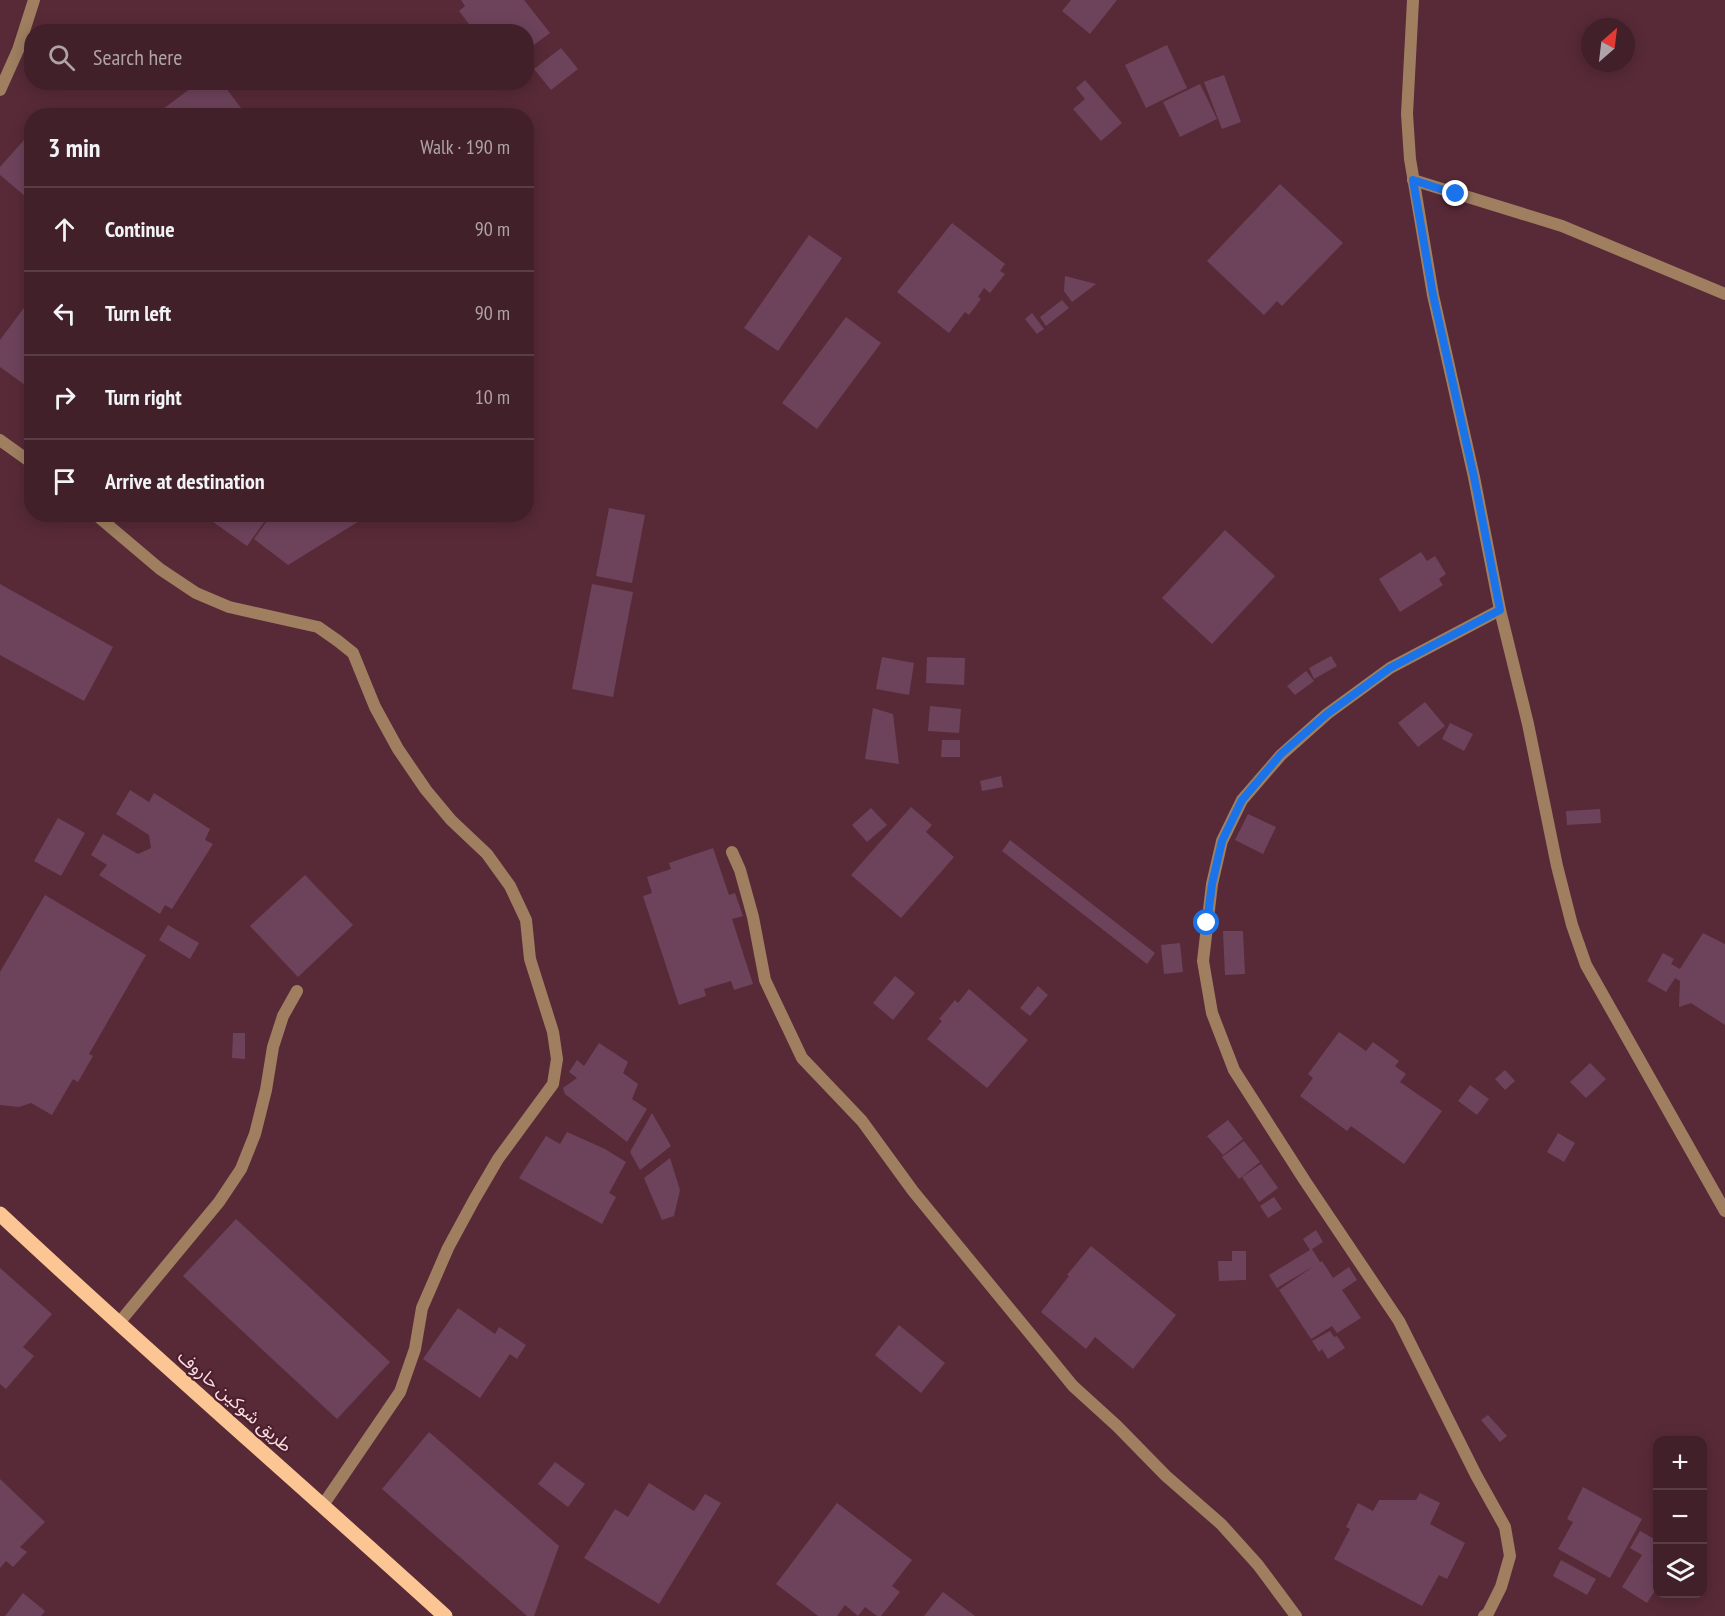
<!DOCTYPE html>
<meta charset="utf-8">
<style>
:root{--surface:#422029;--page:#492831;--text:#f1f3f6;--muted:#aea3a8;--line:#5a3e46}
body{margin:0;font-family:"PT Sans Narrow","Noto Sans Arabic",sans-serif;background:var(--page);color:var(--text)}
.controls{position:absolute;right:18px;bottom:18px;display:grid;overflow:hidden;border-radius:12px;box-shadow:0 3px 15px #0003}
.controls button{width:54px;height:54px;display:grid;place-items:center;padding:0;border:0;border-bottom:2px solid var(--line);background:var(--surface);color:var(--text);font:30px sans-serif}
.compass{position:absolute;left:1581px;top:18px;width:54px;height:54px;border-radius:50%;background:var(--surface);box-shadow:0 3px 15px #0003;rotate:28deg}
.stop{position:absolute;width:18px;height:18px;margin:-14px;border:4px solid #1a73e8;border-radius:50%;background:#fff}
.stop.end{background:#1a73e8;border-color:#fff;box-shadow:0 2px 6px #0008}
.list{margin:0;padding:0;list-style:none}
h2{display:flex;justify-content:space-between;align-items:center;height:78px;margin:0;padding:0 24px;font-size:26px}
h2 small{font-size:20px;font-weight:400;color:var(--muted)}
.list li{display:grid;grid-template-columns:39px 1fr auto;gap:18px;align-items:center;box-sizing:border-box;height:84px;padding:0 24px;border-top:2px solid var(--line)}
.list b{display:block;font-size:22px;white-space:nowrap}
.list em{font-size:20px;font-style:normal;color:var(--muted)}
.icon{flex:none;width:33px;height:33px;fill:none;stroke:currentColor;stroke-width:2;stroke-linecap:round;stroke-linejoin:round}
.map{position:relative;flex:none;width:1725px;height:1616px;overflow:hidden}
.search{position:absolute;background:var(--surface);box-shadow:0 3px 15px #0003;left:24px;top:24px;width:510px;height:66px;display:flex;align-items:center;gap:15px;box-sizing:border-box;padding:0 21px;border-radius:24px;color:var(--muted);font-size:22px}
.panel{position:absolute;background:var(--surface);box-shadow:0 3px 15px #0003;left:24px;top:108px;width:510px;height:414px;border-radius:24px}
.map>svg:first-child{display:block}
.building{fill:#6d435b}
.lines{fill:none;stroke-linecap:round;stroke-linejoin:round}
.street{stroke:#a07f61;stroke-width:12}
.primary{stroke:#fcc694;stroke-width:15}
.route{stroke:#1a73e8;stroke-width:8}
.labels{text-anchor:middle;stroke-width:4.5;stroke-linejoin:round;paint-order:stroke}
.street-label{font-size:18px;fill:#fbdde3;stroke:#4c202c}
</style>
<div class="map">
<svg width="1725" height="1616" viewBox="0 0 1725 1616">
<rect width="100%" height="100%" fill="#582a37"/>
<!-- building -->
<g class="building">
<path d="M 461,0 L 524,0 L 550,33 L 531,47 L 533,50 L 526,55 L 526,32 L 475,32 L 459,11 L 465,6 Z"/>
<path d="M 1071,0 L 1117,0 L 1090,34 L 1062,11 Z"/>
<path d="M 1167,45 L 1187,88 L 1146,108 L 1125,65 Z"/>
<path d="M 561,48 L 578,69 L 551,90 L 534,69 Z"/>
<path d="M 1224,75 L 1241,122 L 1222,129 L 1204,82 Z"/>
<path d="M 1085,80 L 1122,123 L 1101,141 L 1073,109 L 1085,99 L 1076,88 Z"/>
<path d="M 199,82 L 218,82 L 224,90 L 226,88 L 247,116 L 162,116 L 159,112 Z"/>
<path d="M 1200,84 L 1217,119 L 1180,137 L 1163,102 Z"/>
<path d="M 32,131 L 32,202 L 0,175 L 0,167 Z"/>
<path d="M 1280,184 L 1343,243 L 1282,306 L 1277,301 L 1264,315 L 1207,261 Z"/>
<path d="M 952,223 L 1005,264 L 1000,271 L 1005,274 L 990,293 L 984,288 L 978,297 L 981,299 L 969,315 L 965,312 L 949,333 L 897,292 Z"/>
<path d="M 809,235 L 842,258 L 778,351 L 744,328 Z"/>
<path d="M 1065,276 L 1096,284 L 1072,302 L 1064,291 Z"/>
<path d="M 32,297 L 32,390 L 0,367 L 0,340 Z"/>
<path d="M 1062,300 L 1069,308 L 1046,326 L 1040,317 Z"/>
<path d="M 1032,313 L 1044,329 L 1037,334 L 1025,319 Z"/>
<path d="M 846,317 L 881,343 L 817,429 L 782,403 Z"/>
<path d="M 609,508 L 645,515 L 632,583 L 596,576 Z"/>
<path d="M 208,514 L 270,514 L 247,546 L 206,517 Z"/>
<path d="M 272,514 L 354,514 L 361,520 L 288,565 L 254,539 Z"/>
<path d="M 1225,530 L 1275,576 L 1212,644 L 1162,598 Z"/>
<path d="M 1421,552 L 1427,561 L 1435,556 L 1446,574 L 1439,579 L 1443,585 L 1400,612 L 1379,579 Z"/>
<path d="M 0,584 L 113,647 L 84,701 L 0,655 Z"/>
<path d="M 592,584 L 633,592 L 613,697 L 572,689 Z"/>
<path d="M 1331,656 L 1337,666 L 1314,679 L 1309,668 Z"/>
<path d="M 882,657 L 914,663 L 909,695 L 876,689 Z"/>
<path d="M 927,657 L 965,658 L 964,685 L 926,683 Z"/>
<path d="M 1306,671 L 1314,681 L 1295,695 L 1287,686 Z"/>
<path d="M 1425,702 L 1445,726 L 1418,747 L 1398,723 Z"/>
<path d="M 930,706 L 961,709 L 959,733 L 928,731 Z"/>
<path d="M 873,708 L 893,714 L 899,764 L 865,759 Z"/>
<path d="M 1450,723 L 1473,734 L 1464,751 L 1442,739 Z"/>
<path d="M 942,740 L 960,740 L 960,757 L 941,757 Z"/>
<path d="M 1001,776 L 1003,787 L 982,791 L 980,781 Z"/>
<path d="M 130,790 L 149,802 L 154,793 L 210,829 L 205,840 L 213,844 L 172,909 L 165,905 L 160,914 L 99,875 L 107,865 L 91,855 L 103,834 L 138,854 L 151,848 L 149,835 L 116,814 Z"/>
<path d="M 911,807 L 932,825 L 926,832 L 954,857 L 901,918 L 851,875 Z"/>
<path d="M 871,808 L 887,825 L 867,842 L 852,825 Z"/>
<path d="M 1600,809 L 1601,823 L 1567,825 L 1566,811 Z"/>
<path d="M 1248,814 L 1276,827 L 1263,854 L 1235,840 Z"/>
<path d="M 58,818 L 85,833 L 61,876 L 34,861 Z"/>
<path d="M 1010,840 L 1155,953 L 1147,964 L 1002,851 Z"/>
<path d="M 713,848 L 729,895 L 735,893 L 743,916 L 732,919 L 753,984 L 734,990 L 731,981 L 704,989 L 706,996 L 679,1005 L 643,896 L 652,893 L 647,877 L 671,869 L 669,863 Z"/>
<path d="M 305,875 L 353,925 L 298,977 L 250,926 Z"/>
<path d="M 45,895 L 146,955 L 89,1054 L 93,1056 L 78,1082 L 73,1079 L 52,1115 L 31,1103 L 19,1107 L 0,1105 L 0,972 Z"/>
<path d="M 168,925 L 199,943 L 190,959 L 159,940 Z"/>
<path d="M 1223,931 L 1243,931 L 1245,974 L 1225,975 Z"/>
<path d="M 1703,933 L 1725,944 L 1725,1025 L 1691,1003 L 1679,1007 L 1680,981 L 1675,978 L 1666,992 L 1647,981 L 1663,953 L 1674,959 L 1671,964 L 1680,969 Z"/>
<path d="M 1180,943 L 1183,972 L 1164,974 L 1161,945 Z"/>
<path d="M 895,976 L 915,993 L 893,1020 L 873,1003 Z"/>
<path d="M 1038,986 L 1048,995 L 1030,1016 L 1020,1008 Z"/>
<path d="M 969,989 L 1028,1040 L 987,1088 L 927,1039 L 942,1021 L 939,1019 L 955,1000 L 958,1003 Z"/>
<path d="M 1339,1032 L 1366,1051 L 1373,1042 L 1399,1061 L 1395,1066 L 1406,1074 L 1400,1082 L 1442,1111 L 1404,1164 L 1351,1126 L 1347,1131 L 1300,1096 L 1313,1078 L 1308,1074 Z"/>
<path d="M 233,1033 L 245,1033 L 245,1059 L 232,1058 Z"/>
<path d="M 599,1043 L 628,1062 L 623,1073 L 638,1084 L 632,1099 L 647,1109 L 627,1142 L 565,1094 L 563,1088 L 577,1078 L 569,1072 L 577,1060 L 584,1066 Z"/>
<path d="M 1590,1063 L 1606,1079 L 1586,1098 L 1570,1082 Z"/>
<path d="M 1505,1070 L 1515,1081 L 1505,1090 L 1495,1079 Z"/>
<path d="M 1470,1085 L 1489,1099 L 1477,1115 L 1458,1101 Z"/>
<path d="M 652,1113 L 671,1146 L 640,1170 L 630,1152 Z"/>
<path d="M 1228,1120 L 1243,1139 L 1223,1155 L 1207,1136 Z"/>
<path d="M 567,1132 L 605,1149 L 626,1162 L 609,1193 L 616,1197 L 602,1224 L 519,1178 L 546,1136 L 560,1144 Z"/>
<path d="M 1558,1133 L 1575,1143 L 1564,1162 L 1547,1152 Z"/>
<path d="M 1244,1141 L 1260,1162 L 1239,1179 L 1222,1157 Z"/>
<path d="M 670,1158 L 680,1190 L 674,1216 L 662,1220 L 644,1178 Z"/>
<path d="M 1261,1164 L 1278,1188 L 1259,1202 L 1242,1177 Z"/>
<path d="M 1274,1197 L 1282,1209 L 1268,1218 L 1260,1206 Z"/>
<path d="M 236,1219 L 390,1362 L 337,1419 L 183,1276 Z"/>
<path d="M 1316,1230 L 1323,1242 L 1312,1249 L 1320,1262 L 1322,1261 L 1333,1278 L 1349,1267 L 1357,1280 L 1342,1290 L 1361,1318 L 1337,1333 L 1332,1326 L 1311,1339 L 1279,1290 L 1314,1266 L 1277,1288 L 1269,1275 L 1310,1250 L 1303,1239 Z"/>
<path d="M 1091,1246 L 1176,1315 L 1133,1369 L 1095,1337 L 1086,1349 L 1041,1312 L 1069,1276 L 1067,1275 Z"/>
<path d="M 1232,1251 L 1246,1251 L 1246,1280 L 1219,1281 L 1218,1261 L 1232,1261 Z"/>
<path d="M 0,1268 L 52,1314 L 23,1347 L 34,1356 L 6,1389 L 0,1384 Z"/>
<path d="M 458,1308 L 495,1334 L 499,1327 L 526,1345 L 517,1359 L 510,1354 L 480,1398 L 423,1359 Z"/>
<path d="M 899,1325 L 945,1363 L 921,1393 L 875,1355 Z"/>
<path d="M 1330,1331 L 1334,1337 L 1337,1336 L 1345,1348 L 1328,1359 L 1322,1349 L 1319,1352 L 1312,1341 Z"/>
<path d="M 1488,1415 L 1507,1436 L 1500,1442 L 1481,1420 Z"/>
<path d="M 429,1432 L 559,1546 L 534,1616 L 527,1616 L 382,1489 Z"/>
<path d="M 555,1462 L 585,1484 L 568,1507 L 538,1484 Z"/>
<path d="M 0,1479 L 45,1522 L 20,1547 L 27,1552 L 13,1567 L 6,1561 L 0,1568 Z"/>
<path d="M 649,1483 L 694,1511 L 705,1494 L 721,1503 L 659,1604 L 584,1558 L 615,1509 L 628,1517 Z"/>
<path d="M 1583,1487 L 1642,1519 L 1610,1578 L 1558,1549 L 1573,1522 L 1567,1519 Z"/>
<path d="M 1420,1493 L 1440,1503 L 1430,1524 L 1465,1543 L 1447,1579 L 1439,1575 L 1422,1606 L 1334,1559 L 1350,1529 L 1346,1527 L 1358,1503 L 1373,1511 L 1379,1500 L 1416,1500 Z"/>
<path d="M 837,1503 L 912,1560 L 892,1586 L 900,1592 L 881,1616 L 877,1616 L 865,1607 L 858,1616 L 845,1605 L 837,1616 L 818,1616 L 776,1584 Z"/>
<path d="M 1640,1531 L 1658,1541 L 1658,1564 L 1649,1560 L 1658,1565 L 1658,1586 L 1647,1603 L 1622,1587 L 1642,1555 L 1630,1548 Z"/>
<path d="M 1561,1560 L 1596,1579 L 1587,1595 L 1553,1576 Z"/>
<path d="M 943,1592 L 975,1616 L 924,1616 Z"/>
<path d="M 23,1593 L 45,1611 L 41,1616 L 5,1616 Z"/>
</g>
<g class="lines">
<!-- street -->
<g class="street">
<path d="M 1413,0 L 1407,114 L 1410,159 L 1433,295 L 1474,477 L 1500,610 L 1528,724 L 1557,866 L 1572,925 L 1586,965 L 1725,1211"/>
<path d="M 0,90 L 18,50 L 34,0"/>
<path d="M 1413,180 L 1562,226 L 1725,294"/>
<path d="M 0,440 L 32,463"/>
<path d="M 95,514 L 160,569 L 196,593 L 229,607 L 318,627 L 338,641 L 353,653 L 375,707 L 398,749 L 426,790 L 451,820 L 487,854 L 510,886 L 526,920 L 530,959 L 553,1032 L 557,1059 L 553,1084 L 498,1159 L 474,1200 L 448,1248 L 422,1308 L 415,1349 L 400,1392 L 323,1505"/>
<path d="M 732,852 L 740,870 L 753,917 L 765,980 L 802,1058 L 862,1121 L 913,1191 L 1073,1386 L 1117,1426 L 1166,1476 L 1221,1524 L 1258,1565 L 1296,1616"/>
<path d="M 118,1324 L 219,1202 L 241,1169 L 255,1134 L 266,1090 L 273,1047 L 283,1016 L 297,991"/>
<path d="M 1484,1616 L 1488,1613 L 1501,1587 L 1510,1556 L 1505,1527 L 1476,1475 L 1399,1321 L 1305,1181 L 1234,1070 L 1212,1013 L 1203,961 L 1212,884 L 1222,841 L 1242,800 L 1281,755 L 1327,714 L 1390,668 L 1500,610"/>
</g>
<!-- primary -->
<path class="primary" d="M 0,1214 C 146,1351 297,1481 445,1616"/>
</g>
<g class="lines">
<!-- route -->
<path class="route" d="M 1207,923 L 1212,884 L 1222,841 L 1242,800 L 1281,754 L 1327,714 L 1390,668 L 1500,610 L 1474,477 L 1433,295 L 1413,180 L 1456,194"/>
</g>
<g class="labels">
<!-- street labels -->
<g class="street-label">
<text transform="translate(235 1401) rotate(41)" y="6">طريق شوكين حاروف</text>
</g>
</g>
</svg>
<div class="controls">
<button>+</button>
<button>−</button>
<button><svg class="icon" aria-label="layers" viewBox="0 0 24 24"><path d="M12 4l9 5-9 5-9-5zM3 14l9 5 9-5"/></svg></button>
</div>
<svg class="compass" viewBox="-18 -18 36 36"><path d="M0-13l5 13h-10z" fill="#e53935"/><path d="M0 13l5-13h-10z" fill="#aea3a8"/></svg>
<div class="stop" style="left:1207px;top:923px"></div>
<div class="stop end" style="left:1456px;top:194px"></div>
<div class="search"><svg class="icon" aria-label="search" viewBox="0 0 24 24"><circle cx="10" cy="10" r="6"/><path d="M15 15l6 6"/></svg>Search here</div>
<section class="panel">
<h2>3 min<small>Walk · 190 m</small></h2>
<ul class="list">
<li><svg class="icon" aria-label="ahead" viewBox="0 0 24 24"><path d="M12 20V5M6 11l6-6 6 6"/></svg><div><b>Continue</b></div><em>90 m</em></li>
<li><svg class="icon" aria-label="left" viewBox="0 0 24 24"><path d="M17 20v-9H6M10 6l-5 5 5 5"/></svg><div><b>Turn left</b></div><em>90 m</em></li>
<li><svg class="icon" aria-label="right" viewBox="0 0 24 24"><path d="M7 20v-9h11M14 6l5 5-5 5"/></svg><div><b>Turn right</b></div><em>10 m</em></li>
<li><svg class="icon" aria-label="arrive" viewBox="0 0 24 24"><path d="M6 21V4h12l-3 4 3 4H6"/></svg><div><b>Arrive at destination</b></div></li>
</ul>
</section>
</div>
